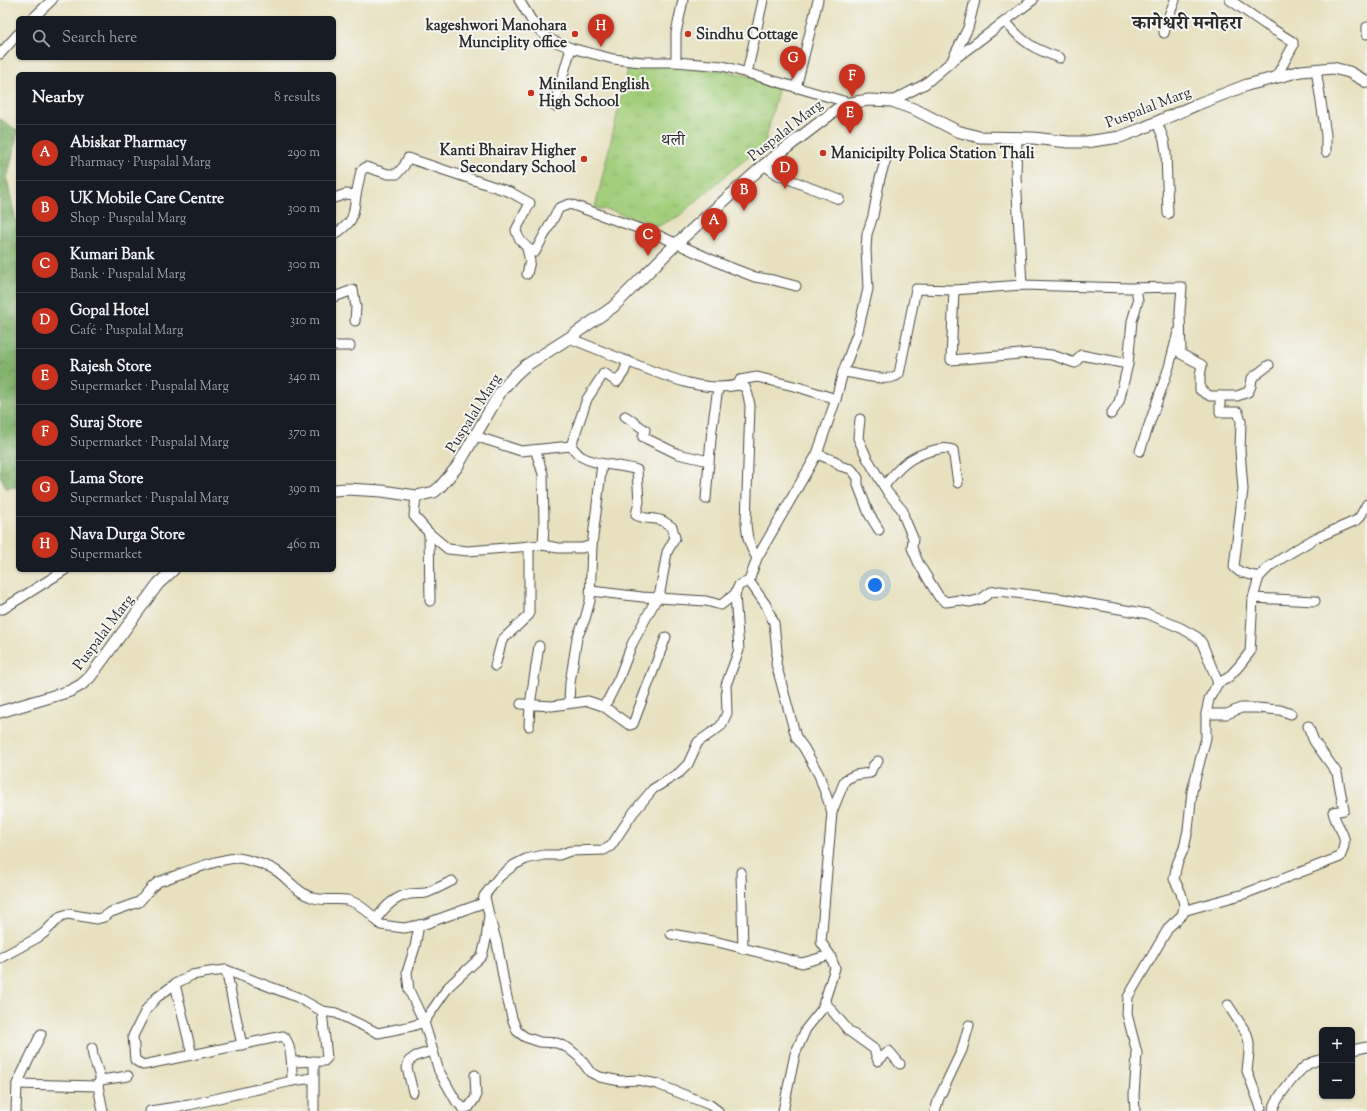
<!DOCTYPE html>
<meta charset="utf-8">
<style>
:root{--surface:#171b24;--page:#242831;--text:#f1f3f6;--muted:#9ea1a6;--line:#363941;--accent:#c8321e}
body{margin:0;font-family:"Sorts Mill Goudy","Noto Serif Devanagari",serif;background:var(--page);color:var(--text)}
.controls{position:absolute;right:12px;bottom:12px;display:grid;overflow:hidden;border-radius:6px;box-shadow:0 1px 3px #0004}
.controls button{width:36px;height:36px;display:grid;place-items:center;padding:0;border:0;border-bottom:1px solid var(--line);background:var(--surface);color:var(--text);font:20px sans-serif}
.you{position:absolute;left:875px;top:585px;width:14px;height:14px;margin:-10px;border:3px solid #fff;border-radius:50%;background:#1a73e8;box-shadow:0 0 0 6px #1a73e833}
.badge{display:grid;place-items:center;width:26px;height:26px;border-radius:50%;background:var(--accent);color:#fff;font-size:13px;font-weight:700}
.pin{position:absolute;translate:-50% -33px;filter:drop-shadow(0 1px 2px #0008)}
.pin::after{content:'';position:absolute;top:21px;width:14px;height:12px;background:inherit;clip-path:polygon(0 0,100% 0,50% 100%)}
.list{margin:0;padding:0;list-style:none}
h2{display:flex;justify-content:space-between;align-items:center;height:52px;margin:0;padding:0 16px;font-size:17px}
h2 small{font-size:13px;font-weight:400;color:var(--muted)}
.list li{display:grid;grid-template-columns:26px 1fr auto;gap:12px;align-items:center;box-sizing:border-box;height:56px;padding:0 16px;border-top:1px solid var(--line)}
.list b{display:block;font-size:15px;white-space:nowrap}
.list p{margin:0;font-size:13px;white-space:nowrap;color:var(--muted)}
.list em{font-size:13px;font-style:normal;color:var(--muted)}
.icon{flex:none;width:22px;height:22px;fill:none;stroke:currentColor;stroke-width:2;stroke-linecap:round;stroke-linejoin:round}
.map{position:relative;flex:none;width:1367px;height:1111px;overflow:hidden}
.search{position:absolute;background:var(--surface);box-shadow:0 1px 3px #0004;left:16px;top:16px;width:320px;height:44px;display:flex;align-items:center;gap:10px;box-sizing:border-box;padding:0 14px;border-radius:6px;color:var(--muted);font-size:15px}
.panel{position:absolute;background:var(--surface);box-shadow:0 1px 3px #0004;left:16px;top:72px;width:320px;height:500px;border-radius:6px}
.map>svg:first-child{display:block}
.grass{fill:url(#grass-tufts);stroke:#677d54}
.forest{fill:url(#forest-crowns);stroke:#566e4c}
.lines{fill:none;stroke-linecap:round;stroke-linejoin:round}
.minor-casing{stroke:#474641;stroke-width:11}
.major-casing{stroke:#474641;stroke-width:13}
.minor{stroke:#fff;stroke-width:9}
.major{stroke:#fff;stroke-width:11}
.poi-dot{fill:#c8321e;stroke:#f6f6f2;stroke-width:1.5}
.labels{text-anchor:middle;stroke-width:4;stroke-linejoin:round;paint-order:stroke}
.poi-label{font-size:15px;font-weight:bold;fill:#2b2b2b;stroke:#f6f6f2;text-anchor:start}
.street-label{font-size:15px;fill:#2b2b2b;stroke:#f6f6f2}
.neighbourhood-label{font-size:16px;fill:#2b2b2b;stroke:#f6f6f2}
.district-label{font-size:19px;font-weight:bold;fill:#2b2b2b;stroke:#f6f6f2}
</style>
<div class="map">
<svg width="1367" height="1111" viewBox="0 0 1367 1111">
<defs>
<pattern id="grass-tufts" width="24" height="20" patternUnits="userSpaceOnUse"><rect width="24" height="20" fill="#a3cf7c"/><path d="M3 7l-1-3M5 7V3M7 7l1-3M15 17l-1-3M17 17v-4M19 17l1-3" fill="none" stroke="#8cb26b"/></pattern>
<pattern id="forest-crowns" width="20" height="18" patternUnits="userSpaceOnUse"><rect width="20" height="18" fill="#82b26c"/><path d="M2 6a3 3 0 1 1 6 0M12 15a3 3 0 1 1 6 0" fill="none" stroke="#6b9159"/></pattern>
</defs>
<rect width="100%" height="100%" fill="#f6f6f2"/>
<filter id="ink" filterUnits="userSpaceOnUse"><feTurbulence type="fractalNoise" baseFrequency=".025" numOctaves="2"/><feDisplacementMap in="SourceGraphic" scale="8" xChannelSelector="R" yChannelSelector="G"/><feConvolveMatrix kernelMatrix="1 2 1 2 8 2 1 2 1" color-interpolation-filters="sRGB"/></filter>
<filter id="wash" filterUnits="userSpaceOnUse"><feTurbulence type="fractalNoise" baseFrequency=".012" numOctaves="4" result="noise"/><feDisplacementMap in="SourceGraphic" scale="16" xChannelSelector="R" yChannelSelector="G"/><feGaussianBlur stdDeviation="0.9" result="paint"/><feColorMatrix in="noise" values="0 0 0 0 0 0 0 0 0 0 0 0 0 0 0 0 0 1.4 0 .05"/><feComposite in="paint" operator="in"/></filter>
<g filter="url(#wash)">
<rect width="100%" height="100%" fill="#e7e1c0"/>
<!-- grass -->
<path class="grass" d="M 630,60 L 687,66 L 742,74 L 779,86 L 764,146 L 733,169 L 679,216 L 656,227 L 613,211 L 595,208 Z"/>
<!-- forest -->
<path class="forest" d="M 0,119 L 18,131 L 7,179 L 16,221 L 18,223 L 18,487 L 6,488 L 0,475 Z"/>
</g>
<g filter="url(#ink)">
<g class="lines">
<!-- minor casing -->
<g class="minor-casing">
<g id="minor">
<path d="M 519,0 L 535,26 L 549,39 L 571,48 L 613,59 L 642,62 L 676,62 L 723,66 L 850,103"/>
<path d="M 1230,0 L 1266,25 L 1293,42 L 1293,46 L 1276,77"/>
<path d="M 33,18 L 52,0"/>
<path d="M 1006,22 C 1023,43 1034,49 1060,58"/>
<path d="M 1367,27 L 1367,34"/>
<path d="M 1164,33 L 1168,18 L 1175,0"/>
<path d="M 0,54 L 18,34"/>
<path d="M 953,58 L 968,28 L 975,0"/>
<path d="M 676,62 L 676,33 L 683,0"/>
<path d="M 1316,69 L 1326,135 L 1326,152"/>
<path d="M 747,73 L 763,0"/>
<path d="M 796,88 L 818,0"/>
<path d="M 892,101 L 925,84 L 952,61 L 1033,0"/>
<path d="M 554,106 L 571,48"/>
<path d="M 1157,122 L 1164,140 L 1166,152 L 1168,214"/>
<path d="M 1017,137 L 1016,176 L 1022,285"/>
<path d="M 764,165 L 778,175 L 839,199"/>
<path d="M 334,198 L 346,194 L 356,195 L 361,171 L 366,167 L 388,174 L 397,174 L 404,166 L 408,158 L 510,192 L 530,203 L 516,230 C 518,240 526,248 535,252 L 559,208 L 570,204 L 660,236 L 724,265 L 755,277 L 773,280 L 796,286"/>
<path d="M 334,235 C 354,221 353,219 356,195"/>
<path d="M 527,249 L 530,261 L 527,274"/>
<path d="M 954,290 L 951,360 L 1031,353 L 1052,355 L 1075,363 L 1081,355 L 1128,364 L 1132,321 L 1138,301 L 1136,288"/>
<path d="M 334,297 L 353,290 L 356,307 L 355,321"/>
<path d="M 569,338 C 589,346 609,354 629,362 C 663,375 701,393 738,385 L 740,380 L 757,377 L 798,387 L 836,399"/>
<path d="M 334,346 L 350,346"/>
<path d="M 843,372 C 858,373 887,384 899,374 L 916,289 L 954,290 L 1022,285 L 1129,288 L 1182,287 L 1180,311 L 1181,354 L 1202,365 L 1200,376 L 1200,390 L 1210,396 L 1237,396 L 1248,392 L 1251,386 L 1252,378 L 1269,365"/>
<path d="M 738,385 L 745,387 L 748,395 L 750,406 L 746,523 C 747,537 749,546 757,558"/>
<path d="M 1220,396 L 1220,412 L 1238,412 L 1241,421 L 1240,450 L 1243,489 L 1234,567 L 1240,572 L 1259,577"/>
<path d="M 1111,414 L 1119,402 L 1128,364"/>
<path d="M 625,416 L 645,430 L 643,437 L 678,454 L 709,461 L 712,429 L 718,388"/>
<path d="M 860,419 L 858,438 L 867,458 L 888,493 L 903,511 L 904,517 L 913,538 L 912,548 L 919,564 L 939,597 L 946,602 L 959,600 L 970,602 L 981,599 L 991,592 L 1000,591 L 1063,599 L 1148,614 L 1181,628 L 1197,637 L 1202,643 L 1218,683 L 1209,699 L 1206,714 L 1206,738 L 1192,791 L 1188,830 L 1184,848 L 1177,864 L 1174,879 L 1181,893 L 1184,905 L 1183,914 L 1169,927 L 1128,997 L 1127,1014 L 1137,1053 L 1134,1095 L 1135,1111"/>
<path d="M 475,436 L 521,451 L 571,446"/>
<path d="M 1140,451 L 1169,367 L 1178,332"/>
<path d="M 536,452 L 543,474 L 544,524 L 543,545"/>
<path d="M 817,454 L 835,461 L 840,466 L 851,469 L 853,471 L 858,478 L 858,485 L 869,514 L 879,530"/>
<path d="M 884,486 C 899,468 908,457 931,451 C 939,449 944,447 953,450 L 958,483"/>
<path d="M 416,496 L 414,516 L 429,533 L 448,549 L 468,551 L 543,545 L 558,548 L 582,548 L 592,545"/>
<path d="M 706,499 L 709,461"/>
<path d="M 429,533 L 430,601"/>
<path d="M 591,591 L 642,597 L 706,601 L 721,605 L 735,594"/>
<path d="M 1253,598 L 1315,601"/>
<path d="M 0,609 L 3,609 L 65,570"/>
<path d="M 495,666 L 502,640 L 529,615 L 529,546"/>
<path d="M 1218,683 L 1228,678 L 1239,666 L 1250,652 L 1253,598 L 1259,577 L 1270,566 L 1290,553 L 1314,539 L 1357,520 L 1361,515 L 1367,504"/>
<path d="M 569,702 L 570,683 L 577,638 L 585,619 L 590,601 L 592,545 L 602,464"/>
<path d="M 521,704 L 552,706 L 588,701 L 603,706 L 608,700 L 619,678 L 632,644 L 660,592 L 667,552 L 675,538 L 672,527 C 669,525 666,523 663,521 C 654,517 645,520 636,515 L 639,502 L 637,470 C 619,464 598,466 582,457 C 577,454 574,449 571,446 L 587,399 L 604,373 L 617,382 L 624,372 L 628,361"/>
<path d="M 603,706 L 628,724 L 630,725 L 633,724 L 666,637"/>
<path d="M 1206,714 L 1227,714 L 1241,708 L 1257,708 L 1280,710 L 1291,714"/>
<path d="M 529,726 L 530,705 L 539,646"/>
<path d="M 832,812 L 845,780 L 855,775 L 870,773 L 873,766 L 878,761"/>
<path d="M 741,872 L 743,949"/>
<path d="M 1183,911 L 1244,894 L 1340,857 C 1351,833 1338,833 1333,812 L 1344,810 L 1337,773 L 1314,741 L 1308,726"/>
<path d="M 490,919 L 497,943 L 506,993 L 512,1018 L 517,1031 L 525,1037 L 540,1042 L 557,1043 L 568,1048 L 579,1057 L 590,1072 L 600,1077 L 620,1081 L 638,1080 L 657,1084 L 710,1105 L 718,1111"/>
<path d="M 376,920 C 384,907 394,897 410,894 C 415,893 421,894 426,893 C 435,890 443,885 452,881"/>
<path d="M 419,925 L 415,947 L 407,972 L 409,990 L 424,1022 L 439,1071 L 456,1101 L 463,1108 L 469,1107 L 476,1097 L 475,1075"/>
<path d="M 671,934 L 718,942 L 802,963 L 830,955"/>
<path d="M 0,958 L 37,938 L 44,933 L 61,916 L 68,914 L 97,919 L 104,917 L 111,912 L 139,902 L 152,887 L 158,882 C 181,874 213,860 237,858 C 244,858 269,866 275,870 C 288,878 296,892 311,897 C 323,902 335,898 347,900 C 360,903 373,916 381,925 L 404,928 L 425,924 L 483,903 L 484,896 L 499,877 L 514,865 L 526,859 L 544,855 L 559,855 L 570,851 L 604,850 L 611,846 L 633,813 L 653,789 L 679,773 L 688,764 L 698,742 L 721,726 L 727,713 L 726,685 L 739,650 L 735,594 L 739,585 L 749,581"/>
<path d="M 226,970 L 242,1045"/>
<path d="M 175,984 L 192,1055"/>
<path d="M 824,1001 L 849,1031 L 874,1049 L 878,1061 L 889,1051 L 900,1064"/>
<path d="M 1228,1005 L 1247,1034 L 1249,1043 L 1249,1053 L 1247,1071 L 1261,1108"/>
<path d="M 92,1048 L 93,1056 L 101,1080"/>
<path d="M 1352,1050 L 1367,1047"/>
<path d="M 314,1061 L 314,1111"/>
<path d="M 292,1062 L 324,1061 L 327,1058 L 322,1011"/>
<path d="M 292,1081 C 292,1070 292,1042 283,1036 L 143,1065 L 135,1060 L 133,1036 L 146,1010 L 156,998 L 175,984 L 192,975 L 209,972 L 226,970 L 239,975 L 297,997 L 322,1011 L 336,1013 L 378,1033 L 412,1026 L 424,1022 L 449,986 L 482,956 L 486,940 L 489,915 L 485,897"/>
<path d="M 17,1084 L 98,1086"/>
<path d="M 413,1092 L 407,1068 L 409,1061 L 416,1056 L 432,1051"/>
<path d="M 16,1111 L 17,1084 L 41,1034"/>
<path d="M 103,1111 L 98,1086 L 99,1082 L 101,1080 L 128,1076"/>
<path d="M 150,1111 L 189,1105 L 292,1081 L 313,1078"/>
<path d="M 783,1111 L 795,1054 L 806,1029 L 822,1009 L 835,968 L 830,955 L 821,942 L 832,812 L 819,775 L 804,748 L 796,737 L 776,664 L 777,651 L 774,623 L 766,605 L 749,581 L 757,558 L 817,454 L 836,399 L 843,372 L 858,331 L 868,289 L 866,249 L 867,234 L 873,216 L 880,178 L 886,159"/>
<path d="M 935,1111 L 939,1098 L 962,1050 L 969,1025"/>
<path d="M 1273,1111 C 1274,1100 1297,1072 1307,1065 C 1311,1062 1317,1061 1322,1059"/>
</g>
</g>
<!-- major casing -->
<g class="major-casing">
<g id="major">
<path d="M 334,490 L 347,489 L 382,491 L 416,496 L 434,492 L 440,487 L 457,467 L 501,391 L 515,375 L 525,366 L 569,338 L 613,307 L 677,243 L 764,165 L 836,110 L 850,103 L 869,100 L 892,101 L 916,110 L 957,131 L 979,137 L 1033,138 L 1068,142 L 1086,142 L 1120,137 L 1141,129 L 1198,104 L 1247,85 L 1301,71 L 1333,68 L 1349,72 L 1367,82"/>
<path d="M 0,712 L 70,691 L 81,685 L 90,677 L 158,584 L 173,570"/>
</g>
</g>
<!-- minor -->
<use href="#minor" class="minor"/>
<!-- major -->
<use href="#major" class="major"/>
</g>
</g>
<!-- markers -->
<g class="poi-dot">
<circle cx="575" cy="34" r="4"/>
<circle cx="688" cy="34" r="4"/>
<circle cx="531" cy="93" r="4"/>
<circle cx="823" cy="153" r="4"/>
<circle cx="584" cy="159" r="4"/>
</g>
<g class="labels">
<!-- poi labels -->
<g class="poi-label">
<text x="567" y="30" text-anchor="end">kageshwori Manohara<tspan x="567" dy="17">Munciplity office</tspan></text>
<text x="696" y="39">Sindhu Cottage</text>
<text x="539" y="89">Miniland English<tspan x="539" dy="17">High School</tspan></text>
<text x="576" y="155" text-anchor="end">Kanti Bhairav Higher<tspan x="576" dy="17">Secondary School</tspan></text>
<text x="831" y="158">Manicipilty Polica Station Thali</text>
</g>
<!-- street labels -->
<g class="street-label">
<text transform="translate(1148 107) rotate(-21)" y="5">Puspalal Marg</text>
<text transform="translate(785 130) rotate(-38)" y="5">Puspalal Marg</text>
<text transform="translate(473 413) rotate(-58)" y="5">Puspalal Marg</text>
<text transform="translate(103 632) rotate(-53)" y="5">Puspalal Marg</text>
</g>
<!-- neighbourhood labels -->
<g class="neighbourhood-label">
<text x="673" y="145">थली</text>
</g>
<!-- district labels -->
<g class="district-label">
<text x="1187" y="29">कागेश्वरी मनोहरा</text>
</g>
</g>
</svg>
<div class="controls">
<button>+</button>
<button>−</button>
</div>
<div class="you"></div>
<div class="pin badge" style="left:714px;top:241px">A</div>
<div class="pin badge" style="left:744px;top:211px">B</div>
<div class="pin badge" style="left:648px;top:256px">C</div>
<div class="pin badge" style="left:785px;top:189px">D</div>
<div class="pin badge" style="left:850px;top:134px">E</div>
<div class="pin badge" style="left:852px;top:97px">F</div>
<div class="pin badge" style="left:793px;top:79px">G</div>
<div class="pin badge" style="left:601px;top:47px">H</div>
<div class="search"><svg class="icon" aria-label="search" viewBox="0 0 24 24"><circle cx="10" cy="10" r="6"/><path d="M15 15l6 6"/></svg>Search here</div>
<section class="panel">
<h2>Nearby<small>8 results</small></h2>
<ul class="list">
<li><span class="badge">A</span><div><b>Abiskar Pharmacy</b><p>Pharmacy · Puspalal Marg</p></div><em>290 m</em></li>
<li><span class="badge">B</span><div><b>UK Mobile Care Centre</b><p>Shop · Puspalal Marg</p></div><em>300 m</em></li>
<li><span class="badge">C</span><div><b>Kumari Bank</b><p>Bank · Puspalal Marg</p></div><em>300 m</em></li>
<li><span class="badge">D</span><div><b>Gopal Hotel</b><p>Café · Puspalal Marg</p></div><em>310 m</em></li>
<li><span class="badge">E</span><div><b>Rajesh Store</b><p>Supermarket · Puspalal Marg</p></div><em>340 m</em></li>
<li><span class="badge">F</span><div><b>Suraj Store</b><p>Supermarket · Puspalal Marg</p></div><em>370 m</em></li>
<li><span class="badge">G</span><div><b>Lama Store</b><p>Supermarket · Puspalal Marg</p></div><em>390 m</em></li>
<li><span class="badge">H</span><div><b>Nava Durga Store</b><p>Supermarket</p></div><em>460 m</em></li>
</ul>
</section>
</div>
